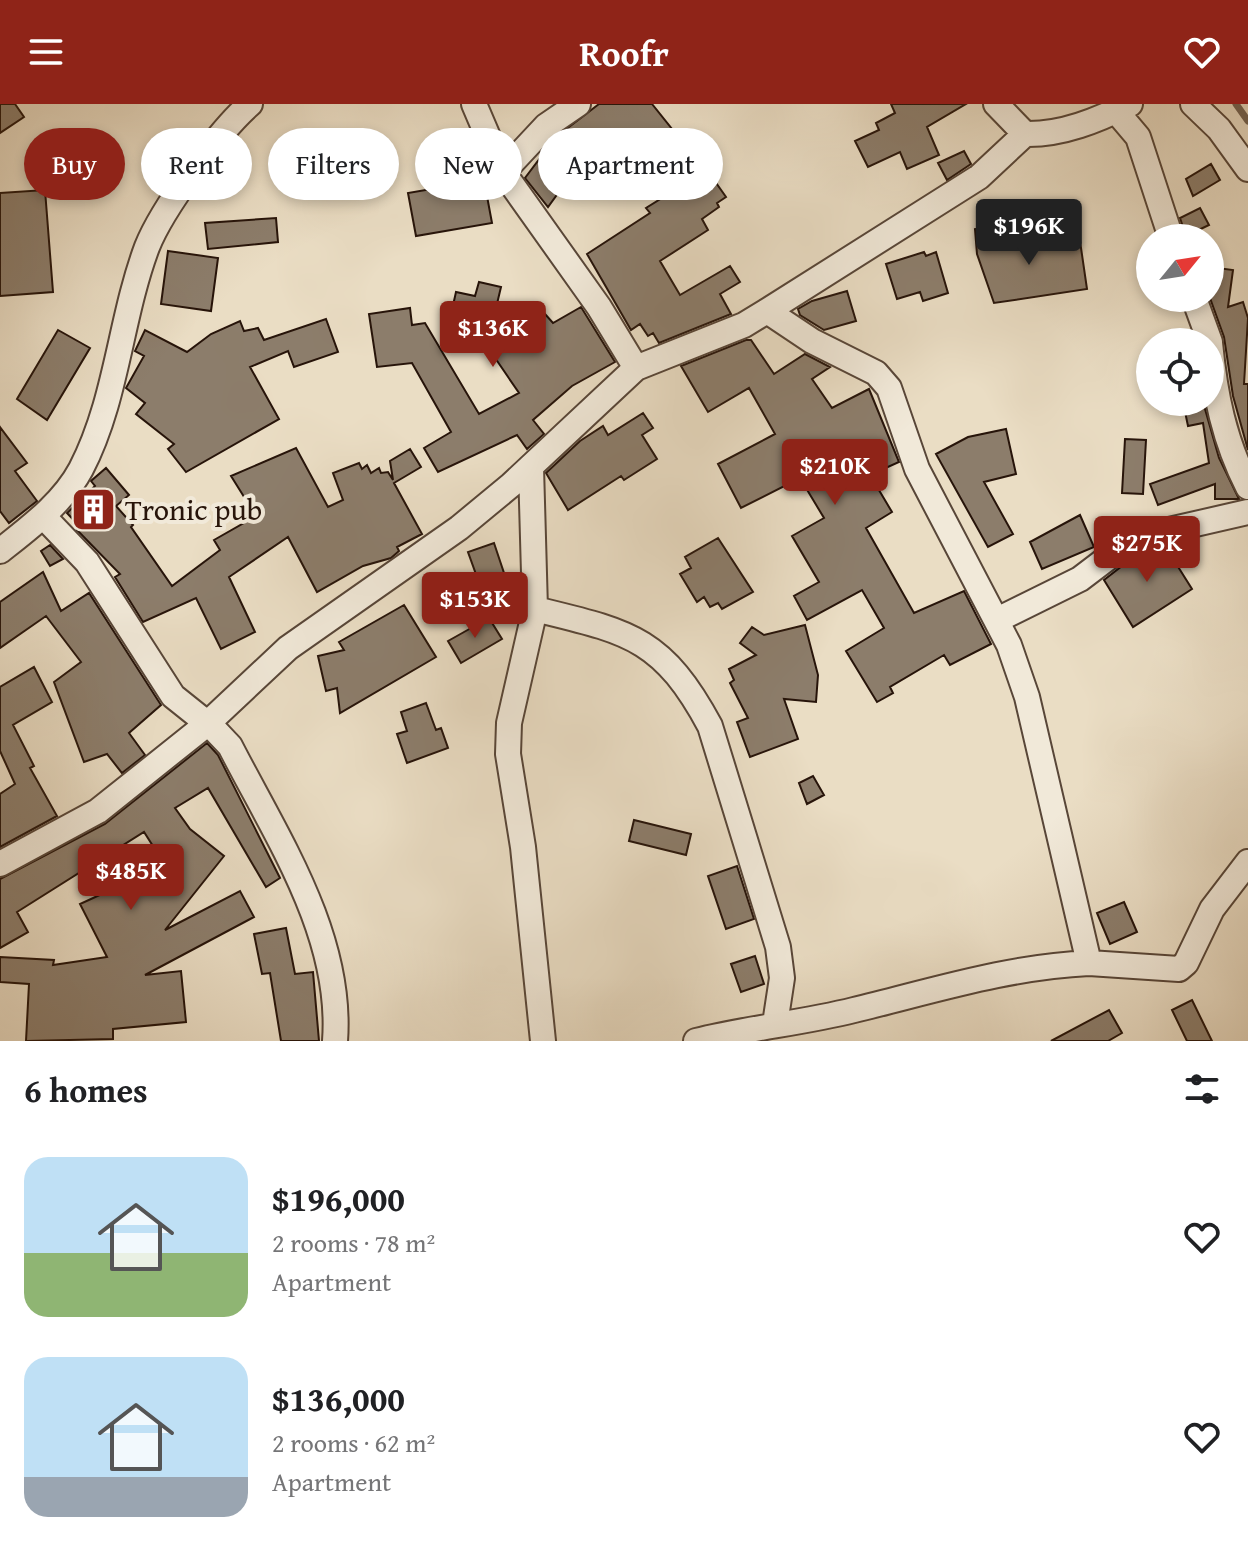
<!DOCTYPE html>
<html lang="en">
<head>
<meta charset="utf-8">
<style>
  :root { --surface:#fff; --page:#f6f6f6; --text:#202124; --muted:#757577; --accent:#8f2418 }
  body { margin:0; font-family:"Gentium Book Plus",serif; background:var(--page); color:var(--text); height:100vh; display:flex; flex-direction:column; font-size:30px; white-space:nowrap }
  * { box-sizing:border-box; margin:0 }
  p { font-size:26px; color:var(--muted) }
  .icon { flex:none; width:44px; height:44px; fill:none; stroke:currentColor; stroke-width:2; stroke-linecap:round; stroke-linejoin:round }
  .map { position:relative; height:937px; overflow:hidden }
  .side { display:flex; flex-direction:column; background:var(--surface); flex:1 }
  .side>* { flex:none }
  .top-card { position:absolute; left:24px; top:24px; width:800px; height:72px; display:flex; gap:16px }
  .needle { width:52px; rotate:60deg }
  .buttons { position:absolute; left:1136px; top:120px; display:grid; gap:16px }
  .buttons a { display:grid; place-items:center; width:88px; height:88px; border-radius:50%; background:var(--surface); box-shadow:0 4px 12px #0003; font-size:40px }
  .price { position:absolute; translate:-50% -68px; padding:0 18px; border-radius:8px; background:var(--accent); color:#fff; font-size:26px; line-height:52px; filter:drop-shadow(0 2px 4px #0008) }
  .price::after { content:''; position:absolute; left:50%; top:48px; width:24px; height:18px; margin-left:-12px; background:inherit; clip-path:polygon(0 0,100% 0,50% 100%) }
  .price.current { background:#222; color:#fff }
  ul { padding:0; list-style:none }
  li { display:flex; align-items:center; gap:24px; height:200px; padding:0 24px }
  li span { display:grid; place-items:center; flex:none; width:224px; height:160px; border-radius:24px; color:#555 }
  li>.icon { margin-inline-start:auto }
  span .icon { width:96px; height:96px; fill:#fffc; stroke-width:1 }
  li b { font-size:34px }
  h2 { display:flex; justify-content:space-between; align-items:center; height:96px; padding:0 24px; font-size:34px }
  .tag { padding:0 28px; border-radius:36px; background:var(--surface); box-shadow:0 4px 12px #0003; font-size:28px; line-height:72px }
  .tag.current { background:var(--accent); color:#fff }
  header { display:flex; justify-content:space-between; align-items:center; height:104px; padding:0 24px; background:var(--accent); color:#fff; font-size:36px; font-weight:600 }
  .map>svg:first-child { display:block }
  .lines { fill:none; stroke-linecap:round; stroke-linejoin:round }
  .stream { stroke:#746454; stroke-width:7 }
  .building { fill:#8c7d6b; stroke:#27140a; stroke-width:2 }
  .minor-casing { stroke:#584638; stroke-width:28 }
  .minor { stroke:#f1e9d9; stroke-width:24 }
  .labels { text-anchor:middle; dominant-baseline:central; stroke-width:8; stroke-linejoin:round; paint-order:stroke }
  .poi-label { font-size:30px; fill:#27140a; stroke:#f1e9d9; text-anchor:start }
</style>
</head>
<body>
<header><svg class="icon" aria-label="menu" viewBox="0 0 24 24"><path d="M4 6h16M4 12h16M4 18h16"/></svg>Roofr<svg class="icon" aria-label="heart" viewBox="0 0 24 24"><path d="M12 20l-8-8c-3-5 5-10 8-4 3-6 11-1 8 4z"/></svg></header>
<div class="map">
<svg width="1248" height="937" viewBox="0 0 1248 937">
  <rect width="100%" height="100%" fill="#eaddc4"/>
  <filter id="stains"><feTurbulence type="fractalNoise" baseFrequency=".0025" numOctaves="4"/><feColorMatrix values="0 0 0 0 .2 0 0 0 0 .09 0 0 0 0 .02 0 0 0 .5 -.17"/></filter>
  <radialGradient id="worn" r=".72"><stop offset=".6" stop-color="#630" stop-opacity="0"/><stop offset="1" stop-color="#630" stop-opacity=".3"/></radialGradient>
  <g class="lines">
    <path class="stream" d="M1236,0L1248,17"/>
  </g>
  <path class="building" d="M0,0H15L24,13L0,29Z
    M599,0H652L688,45L628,75L610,37L585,52L548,103L525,74L556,33Z
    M891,0H966L927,23L939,51L907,65L900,48L868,63L855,37L879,26L876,19L895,9Z
    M62,46L89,48L88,79L60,78Z
    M964,47L971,60L947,76L938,59Z
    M1211,60L1220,76L1193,92L1186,75Z
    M707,66L726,93L717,99L719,103L702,115L708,126L660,157L680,191L730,162L740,178L720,190L731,210L659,239L653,229L648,232L640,220L631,226L587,150L650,109L646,104Z
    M484,76L492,119L416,132L408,89Z
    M45,86L53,188L0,192V89Z
    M1200,104L1209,121L1186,132L1180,114Z
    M276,114L278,138L208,145L205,119Z
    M999,122L1001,142L1063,134L1064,139L1080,137L1087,185L994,199L977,150L975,125Z
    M168,147L218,154L211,207L161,200Z
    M924,148L926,152L936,148L948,189L923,197L920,188L897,195L886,160Z
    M1210,163L1233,166L1228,203L1243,198L1248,214L1244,280H1248V346L1233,292L1224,233L1210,194Z
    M479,178L501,183L487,242L536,200L553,219L581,203L615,258L572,282L533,316L544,330L527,345L517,331L438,368L424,344L451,328L412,259L377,263L369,210L410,204L412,221L425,219L479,310L519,289L478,229L446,233L456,188L475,192Z
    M847,187L856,217L824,226L800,211L798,205L812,197Z
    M326,215L338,248L294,263L288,247L250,263L279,315L186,368L168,345L174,340L136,310L145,299L126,284L144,252L135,247L145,226L187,248L211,230L240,217L244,227L258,224L264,236Z
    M58,226L90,244L47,316L17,295Z
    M746,236H751L774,270L805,250L830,263L812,275L832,304L869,285L899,358L870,371L892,408L866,424L914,509L964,487L991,540L950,561L944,551L890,583L893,589L877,598L846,547L884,524L862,486L807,516L794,492L819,478L792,432L824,414L800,374L741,404L718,360L775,330L749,284L708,308L681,262Z
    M1183,298H1203L1219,354L1239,395H1215V380L1158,401L1150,380L1209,359L1203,319L1188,322Z
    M643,309L653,324L642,331L657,355L624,376L621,372L568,406L546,369L580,337L603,322L608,331Z
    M0,323L27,359L15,367L37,397L9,419L0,407Z
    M1006,325L1016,370L984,378L1013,430L988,443L936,350L968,333Z
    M1125,335L1146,336L1143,390L1122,389Z
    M296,344L328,403L343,396L333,369L359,359L362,365L367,361L371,369L379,364L381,369L388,368L393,376L390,357L410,345L421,363L394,379L422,430L397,443L399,447L391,454L363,462L317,488L288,433L229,473L255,528L221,545L196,494L143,518L115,473L120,470L77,426L81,424L67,409L95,382L91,377L106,364L129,391L116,402L133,421L131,423L172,482L220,446L214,436L256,412L231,372Z
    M1080,411L1094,443L1042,465L1030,438Z
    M718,434L753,488L722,505L718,499L710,503L704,493L697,498L680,470L691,464L685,453Z
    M494,439L507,478L482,487L468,448Z
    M50,441L63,455L50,462L41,447Z
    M1165,442L1192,485L1133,523L1104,476L1140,448Z
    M43,468L61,507L89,489L161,601L129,629L145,651L122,669L107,650L84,658L54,578L81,558L46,512L0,544V498Z
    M404,501L436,553L340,609L337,584L326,587L318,552L344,546L339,538Z
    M489,514L502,535L461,559L448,537Z
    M805,521L818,571L816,598L784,595L798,635L750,653L737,618L748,614L730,579L734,576L729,565L756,551L740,539L752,523L764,531Z
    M34,563L52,598L13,621L34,662L30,664L57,712L0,743V690L15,680L0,647V583Z
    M426,599L436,626L441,624L448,644L407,659L397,630L407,627L401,608Z
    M207,639L218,651L280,774L266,783L208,684L175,704L190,725L224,752L165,826L240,787L254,813L145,871L181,867L186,918L113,925V935L26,937L29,880L0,878V853L54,856L53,861L107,853L80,800L165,761L144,728L17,808L28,828L0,844V775L105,720Z
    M813,672L824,691L807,700L799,679Z
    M634,716L691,730L686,751L629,737Z
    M737,762L754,815L726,825L708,772Z
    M1124,798L1137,828L1110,840L1097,809Z
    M286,824L295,870L313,868L319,937H281L270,869L262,870L254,830Z
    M755,852L764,880L741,888L731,860Z
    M1192,896L1212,937H1187L1172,906Z
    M1109,906L1122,929L1108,937H1051Z"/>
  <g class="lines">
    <defs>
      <path id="minor" d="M474,0L503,68L599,203L636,264
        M996,0L1025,30C1062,31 1098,16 1130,0
        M1193,0L1219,25L1248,65
        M1116,7L1138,33L1171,134
        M503,68L546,22L578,0
        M1194,194L1210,238
        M1210,239C1215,291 1224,336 1248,383
        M531,363L535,505L509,619L508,650L523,743L543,937
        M43,412L87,458L173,592L213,624L230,642C276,732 343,831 335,937
        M0,447C29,424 63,399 81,365C117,296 120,215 147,143C162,105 219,27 250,0
        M535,505C629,528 662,533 710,622L778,843L782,874L775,920
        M997,516L1080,475L1134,434L1248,408
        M0,760L98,707L207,620L288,544L459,424L511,381L636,264L744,221L767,207L979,73L1025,30
        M1089,859L1179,865L1186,859L1212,805L1248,758
        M696,937C748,924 802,919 854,906C933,887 1007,863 1089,859L1027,593L1009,541L917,365L889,284L876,269L812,237L767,207"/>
    </defs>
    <use href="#minor" class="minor-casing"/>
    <use href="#minor" class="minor"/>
  </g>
  <defs>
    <symbol id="building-square" viewBox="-11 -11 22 22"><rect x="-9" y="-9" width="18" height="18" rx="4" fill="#8f2418" stroke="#f1e9d9"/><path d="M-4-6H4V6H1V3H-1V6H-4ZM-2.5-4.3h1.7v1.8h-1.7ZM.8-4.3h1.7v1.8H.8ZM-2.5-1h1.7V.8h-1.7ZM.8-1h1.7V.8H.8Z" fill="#fff"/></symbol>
  </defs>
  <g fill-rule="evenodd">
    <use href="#building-square" x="68" y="380" width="51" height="51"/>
  </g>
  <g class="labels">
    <g class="poi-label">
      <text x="125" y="405">Tronic pub</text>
    </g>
  </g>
  <rect width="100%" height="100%" filter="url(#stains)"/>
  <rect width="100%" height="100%" fill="url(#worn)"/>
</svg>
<div class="buttons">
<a><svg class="needle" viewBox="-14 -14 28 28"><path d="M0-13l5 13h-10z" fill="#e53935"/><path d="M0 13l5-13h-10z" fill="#757577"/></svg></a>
<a><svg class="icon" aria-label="locate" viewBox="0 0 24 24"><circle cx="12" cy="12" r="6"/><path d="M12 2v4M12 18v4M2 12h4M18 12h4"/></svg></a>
</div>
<b class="price current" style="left:1029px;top:163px">$196K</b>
<b class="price" style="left:493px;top:265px">$136K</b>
<b class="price" style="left:835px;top:403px">$210K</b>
<b class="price" style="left:1147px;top:480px">$275K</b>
<b class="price" style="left:475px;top:536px">$153K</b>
<b class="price" style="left:131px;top:808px">$485K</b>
<div class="top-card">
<a class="tag current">Buy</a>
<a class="tag">Rent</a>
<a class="tag">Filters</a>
<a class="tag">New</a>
<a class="tag">Apartment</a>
</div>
</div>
<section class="side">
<h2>6 homes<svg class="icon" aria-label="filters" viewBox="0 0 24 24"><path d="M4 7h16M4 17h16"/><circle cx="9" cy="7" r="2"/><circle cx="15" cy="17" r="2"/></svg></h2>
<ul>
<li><span style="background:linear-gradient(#bfe0f5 60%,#8fb573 0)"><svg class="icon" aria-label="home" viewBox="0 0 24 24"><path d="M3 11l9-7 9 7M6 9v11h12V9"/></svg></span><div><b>$196,000</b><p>2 rooms · 78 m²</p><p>Apartment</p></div><svg class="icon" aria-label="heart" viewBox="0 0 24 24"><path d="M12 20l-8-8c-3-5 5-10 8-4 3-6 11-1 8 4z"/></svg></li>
<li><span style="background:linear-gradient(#bfe0f5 75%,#9aa5b1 0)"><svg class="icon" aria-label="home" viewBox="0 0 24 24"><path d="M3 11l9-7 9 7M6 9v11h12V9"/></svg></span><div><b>$136,000</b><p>2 rooms · 62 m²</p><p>Apartment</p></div><svg class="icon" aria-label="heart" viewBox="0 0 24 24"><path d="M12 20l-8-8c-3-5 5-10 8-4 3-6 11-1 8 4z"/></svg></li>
</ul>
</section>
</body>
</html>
